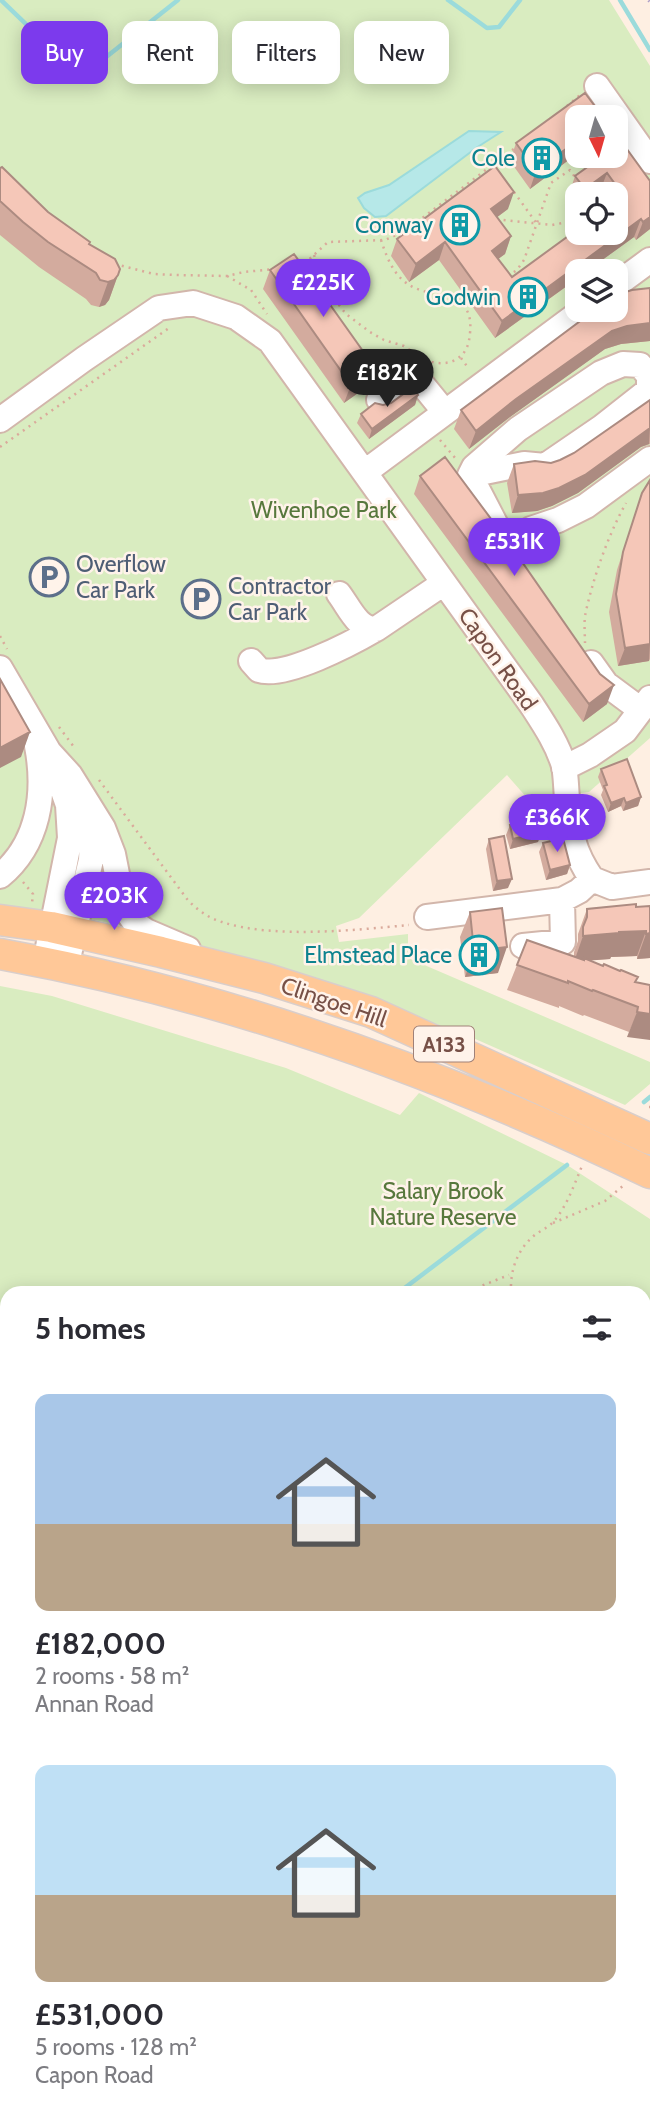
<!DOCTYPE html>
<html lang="en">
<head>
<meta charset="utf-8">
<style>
  :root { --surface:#fff; --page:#f7f7f7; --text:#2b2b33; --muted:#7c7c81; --accent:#7c3aed }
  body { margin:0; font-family:Cabin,sans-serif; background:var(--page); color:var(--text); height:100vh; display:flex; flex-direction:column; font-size:26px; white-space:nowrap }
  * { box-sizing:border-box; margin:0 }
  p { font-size:23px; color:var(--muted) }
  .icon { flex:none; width:38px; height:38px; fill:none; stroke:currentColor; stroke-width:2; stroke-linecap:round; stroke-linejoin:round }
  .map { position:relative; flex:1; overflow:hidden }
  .details { position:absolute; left:0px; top:1286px; width:651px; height:842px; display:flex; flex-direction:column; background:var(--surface); border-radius:21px 21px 0 0; box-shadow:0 4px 18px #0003 }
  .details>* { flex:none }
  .hud { position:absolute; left:21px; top:21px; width:609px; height:63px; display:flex; gap:14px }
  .needle { width:46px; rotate:175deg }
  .buttons { position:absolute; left:565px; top:105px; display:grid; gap:14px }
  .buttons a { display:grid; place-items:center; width:63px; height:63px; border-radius:14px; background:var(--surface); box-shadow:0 4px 18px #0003; font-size:35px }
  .price { position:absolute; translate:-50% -60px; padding:0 16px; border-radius:24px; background:var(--accent); color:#fff; font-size:23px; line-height:46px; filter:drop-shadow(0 2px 4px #0008) }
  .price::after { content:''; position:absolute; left:50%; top:42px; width:21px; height:16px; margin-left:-10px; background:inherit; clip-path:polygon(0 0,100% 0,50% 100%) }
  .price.on { background:#222; color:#fff }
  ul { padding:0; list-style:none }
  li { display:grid; align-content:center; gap:14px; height:371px; padding:0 35px }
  li span { display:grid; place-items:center; height:217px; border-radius:14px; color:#555 }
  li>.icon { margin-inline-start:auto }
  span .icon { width:126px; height:126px; fill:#fffc; stroke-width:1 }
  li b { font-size:30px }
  h2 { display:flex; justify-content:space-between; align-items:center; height:84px; padding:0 35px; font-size:30px }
  .pill { padding:0 24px; border-radius:14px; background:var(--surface); box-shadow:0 4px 18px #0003; font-size:24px; line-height:63px }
  .pill.on { background:var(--accent); color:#fff }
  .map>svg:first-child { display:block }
  .residential { fill:#f6dfd0 }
  .green { fill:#d9ecc0; fill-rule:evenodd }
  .water { fill:#b6e8e8; stroke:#9bdbdb; stroke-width:2 }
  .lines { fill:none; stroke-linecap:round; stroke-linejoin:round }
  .stream { stroke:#9bdbdb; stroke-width:4.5 }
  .minor-casing { stroke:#d2b6ab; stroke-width:28 }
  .major-casing { stroke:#d9cecb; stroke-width:33 }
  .path { stroke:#daaa9b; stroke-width:2.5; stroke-dasharray:2 5; stroke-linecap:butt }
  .minor { stroke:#fff; stroke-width:24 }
  .major { stroke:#ffc898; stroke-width:30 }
  .rail { stroke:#afa0c8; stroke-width:4.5; stroke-dasharray:10 7; stroke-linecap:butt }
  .wall { fill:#d3ab9e }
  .shaded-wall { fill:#ac8b81 }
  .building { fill:#f5c7b8; stroke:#ac8b81; stroke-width:2 }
  .labels { text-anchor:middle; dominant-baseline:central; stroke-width:5; stroke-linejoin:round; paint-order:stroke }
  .shield { fill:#fff3ea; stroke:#a08178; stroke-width:2 }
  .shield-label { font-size:21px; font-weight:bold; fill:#775047 }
  .culture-label { font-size:23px; fill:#0d838f; stroke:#fff3ea; text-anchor:end }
  .park-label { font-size:23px; fill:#57783c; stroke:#fff3ea }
  .service-label { font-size:23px; fill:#4e5e75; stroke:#fff3ea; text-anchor:start }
  .street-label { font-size:23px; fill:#775047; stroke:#fff3ea }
</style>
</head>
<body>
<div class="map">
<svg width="650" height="2127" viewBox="0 0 650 2127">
  <rect width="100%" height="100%" fill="#feefe2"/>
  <path class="residential" d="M650,1370V2127H0V1992L7,1985V2121H644V1375Z"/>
  <path class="green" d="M0,0H609L650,66V738L589,792L528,799L507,775L359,918L336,926L339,942L408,934V958L650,1062V1084L625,1105L473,1038L326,983L173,938L64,913L0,905ZM578,117H616V156H578ZM578,194H616V233H578ZM578,271H616V310H578Z
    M0,986L52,996L286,1068L400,1115L419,1093L567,1165L650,1219V1371L644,1376V1293H7V1942L0,1949Z
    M644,1906L650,1922V1999L644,2008Z"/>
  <path class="water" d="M469,131L501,132L476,148L386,216L375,217L364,208L358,198L365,193L389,185Z"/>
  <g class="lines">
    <path class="stream" d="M1,0L81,77L178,0
      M448,0L487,28L499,27L520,0
      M620,0L650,50
      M644,1102L650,1097
      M398,1293L567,1165
      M0,1631L7,1624"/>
    <defs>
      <path id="minor" d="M597,86L650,161
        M616,285L650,260
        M379,400L408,379L417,378L439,405
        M0,420L84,359L159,308L193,303L236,317L270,341L531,704C544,724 557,743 564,766C566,776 566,788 567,798C569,830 573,852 592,879
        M365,472L583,310
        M470,475L474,467L518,429L601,373L623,364L640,365L649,376V390L602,427L545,466L524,464L470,475L498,529L514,553
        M510,547L531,529L558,520L586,506L650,459
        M339,594C349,607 358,630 376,629L444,583
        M251,661L259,670C284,679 352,643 376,629
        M591,663L606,684L641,710
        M0,668L49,752L70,775L103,828L113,854L122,899L128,913L136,924L146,931L188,949
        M564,768L590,755L625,731L650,698
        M0,876C39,844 46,793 37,746
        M592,879L612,887L650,882
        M427,917L562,900L579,891L592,879
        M523,946L563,942L562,900
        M45,962L70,838L68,805L56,771
        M66,967L91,860L92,842L83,812
        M644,1493L650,1489
        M644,1844L650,1842
        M0,2121L7,2114
        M329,2121L334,2127
        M173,2127L181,2121
        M602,2127L604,2126"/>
      <path id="major" d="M0,920L51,927L161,952L264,978L371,1012L650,1139
        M0,954C226,995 443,1073 650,1173"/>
    </defs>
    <use href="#minor" class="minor-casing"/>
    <use href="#major" class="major-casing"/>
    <path class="path" d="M567,106L580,95
      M514,192L537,224
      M498,224L503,220L552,225L578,220
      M381,240C386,255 392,272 405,282C429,302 475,286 470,333C469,345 466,354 455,360C448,364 437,364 429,361
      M314,255L328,291L346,314L370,332L384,340L404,346L420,357
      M115,264L154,274L176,275L227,276L244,272L274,269
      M298,266L304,264L328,242L385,240L405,231L515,148
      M227,276L251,290L267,314
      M508,276L517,270L524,260L551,183L570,170L577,180
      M461,358L469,369
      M440,440L456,459
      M0,447L169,328
      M0,636L7,649
      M585,643C585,635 584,625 585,616C592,581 608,535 626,503
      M59,727L74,747
      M99,780L187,899C196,909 208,918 222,922C274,939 355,930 409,925
      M23,882L33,894L32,903
      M649,1107H650
      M553,1223L605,1201L624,1185
      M463,1293L509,1275
      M511,1293C510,1270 517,1249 536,1234C542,1230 549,1227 554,1221C567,1206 574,1185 582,1166
      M644,1566L650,1574
      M644,1653L650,1651
      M0,1674L7,1666
      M0,1702L7,1695
      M644,1729H649L650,1734
      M0,1772L7,1778
      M644,1809L650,1807
      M0,1828L7,1831
      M0,1899L7,1892
      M644,1916L650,1930
      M644,1939L650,1937
      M0,1961L7,1955
      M644,2021L650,2013
      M0,2087L7,2081
      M644,2087L650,2083
      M264,2127L266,2121
      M419,2127L426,2121"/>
    <use href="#minor" class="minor"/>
    <use href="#major" class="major"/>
    <path class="rail" d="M649,0L650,1"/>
  </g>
  <path class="wall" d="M578,117V156H616L650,229L636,240L634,237L587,271H578V278L495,338L439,260L409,282L391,256L397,239L508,209L497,217L511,236L505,254L498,259L512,277L616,233V194H603L600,191L596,194H578V205L569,194L575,176L585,169L574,156L530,189L510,161L516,143Z
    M0,168L48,212L120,269L109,300L105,305L99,307L91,305L86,299L39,267L0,235Z
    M270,270L375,368L368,386L344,403L263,289Z
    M650,288V341L621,344L605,349L510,417L469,449L454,429L461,410Z
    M418,395L415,405L369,439L357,423L361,414L383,405Z
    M650,400V444L641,447L578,493L552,506L537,511L512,513L507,483L514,464L551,463L560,460L574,453Z
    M420,476L607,704L583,722L414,494Z
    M642,493L650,602V659L649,661L618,666L609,612L617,570Z
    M601,769L641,797L638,806L623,811L621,806L608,812L601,795L603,790L598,777Z
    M510,825L541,832L538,842L510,849L506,835Z
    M489,839L508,888L493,891L486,849Z
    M543,843L570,865L567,874L546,880L539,852Z
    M650,906V958L637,959V956L611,957L610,959L590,960L636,982L650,985L627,1037L629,1032L584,1015L583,1016L559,1006V1008L507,990L517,965L574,956V952L578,941V934L587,909Z
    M470,912L498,973L465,977L460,937Z"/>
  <path class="shaded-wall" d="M578,140V147L574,156L530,189L536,171Z
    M607,173L600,191L596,194H583L585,189Z
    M514,192L508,209L484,227L491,209Z
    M650,217V229L636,240L643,222Z
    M641,219L634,237L587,271H578V278L495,338L502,321Z
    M511,236L505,254L486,268L492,251Z
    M445,242L439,260L409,282L416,264Z
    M118,275L109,300L105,305L99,307L108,282Z
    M650,323V341L621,344L605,349L510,417L469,449L476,431L516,399L612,331L627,326Z
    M375,368L368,386L344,403L351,385Z
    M418,395L415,405L369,439L372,429Z
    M650,428L649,444L641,447L578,493L552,506L537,511L512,513L518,495Z
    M650,644L649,661L618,666L625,648Z
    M614,685L607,704L583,722L589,704Z
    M30,732L21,757L0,768V748Z
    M641,797L638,806L623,811L626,803Z
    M624,798L621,806L608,812L611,803Z
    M541,832L538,842L510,849L513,839Z
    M570,865L567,874L546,880L550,870Z
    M512,879L508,888L493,891L497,881Z
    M646,931L637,956L611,957L610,959L584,961V958L583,961L574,962L583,936L619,932Z
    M650,933V958L637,959L646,934Z
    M507,947L498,973L465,977L474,951Z
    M637,1012L650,1014V1040L627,1037Z"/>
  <path class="building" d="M585,93L603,117H578V140L536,171L516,143Z
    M616,134L650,181V217L643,222L641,219L502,321L445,242L416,264L397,239L495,166L514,192L491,209L511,236L492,251L512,277L578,229V233H616V200L623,195L607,173L585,189L575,176L597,160L594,156H616Z
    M2,167L48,212L90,242L89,244L115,259L120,269L118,275L114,280L108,282L100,280L96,273L48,242L23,222L0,201V168Z
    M294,254L375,368L351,385L270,270Z
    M650,288V323L627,326L612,331L516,399L476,431L461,410L595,310H616V295L632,290Z
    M413,387L418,395L372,429L361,414L375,403L383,405L391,403Z
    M650,400V428L585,475L559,488L543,493L518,495L514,464L535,461L551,463L560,460L574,453Z
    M445,457L506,539L600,674L614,685L589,704L420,476Z
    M650,480V644L625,648L616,594L623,552L642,493Z
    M0,679L30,732L0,748Z
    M627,759L641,797L626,803L624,798L611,803L604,786L607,785L601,769Z
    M537,818L541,832L513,839L510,825Z
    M504,836L512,879L497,881L489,839Z
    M563,838L570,865L550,870L543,843Z
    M636,904V907L650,906V933L646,934V931L619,932V933L583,936V927L587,917V909Z
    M502,908L507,947L474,951L470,912Z
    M527,940L584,960V958L603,966L604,964L620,971L621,970L638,977L635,982L650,985V1014L637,1012L638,1007L593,990L592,991L568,981V983L517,965Z"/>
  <defs>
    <symbol id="building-ring" viewBox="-11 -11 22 22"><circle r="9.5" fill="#fff3ea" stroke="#0f9aa8" stroke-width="1.5"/><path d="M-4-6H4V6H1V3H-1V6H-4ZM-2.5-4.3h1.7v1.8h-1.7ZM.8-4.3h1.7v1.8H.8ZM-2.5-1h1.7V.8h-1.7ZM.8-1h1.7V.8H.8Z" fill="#0f9aa8"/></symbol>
    <symbol id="parking-ring" viewBox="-11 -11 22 22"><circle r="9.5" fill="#fff3ea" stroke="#5c6f8a" stroke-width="1.5"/><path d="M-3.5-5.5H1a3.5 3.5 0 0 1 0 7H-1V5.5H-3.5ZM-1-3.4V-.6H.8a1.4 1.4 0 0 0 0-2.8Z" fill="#5c6f8a"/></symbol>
  </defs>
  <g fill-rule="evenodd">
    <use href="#building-ring" x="520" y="136" width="44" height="44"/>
    <use href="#building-ring" x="438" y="203" width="44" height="44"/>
    <use href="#building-ring" x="506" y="275" width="44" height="44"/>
    <use href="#parking-ring" x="27" y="555" width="44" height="44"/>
    <use href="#parking-ring" x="179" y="577" width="44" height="44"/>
    <use href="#building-ring" x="457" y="933" width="44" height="44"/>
  </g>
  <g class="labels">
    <rect class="shield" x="414" y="1026.5" width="60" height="35" rx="5"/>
    <g class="shield-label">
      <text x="444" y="1044">A133</text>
    </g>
    <g class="culture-label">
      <text x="515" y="158">Cole</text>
      <text x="433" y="225">Conway</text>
      <text x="501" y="297">Godwin</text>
      <text x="452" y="955">Elmstead Place</text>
    </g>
    <g class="park-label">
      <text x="324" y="510">Wivenhoe Park</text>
      <text x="443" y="1191">Salary Brook<tspan x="443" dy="26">Nature Reserve</tspan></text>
    </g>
    <g class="service-label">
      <text x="76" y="564">Overflow<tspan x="76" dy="26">Car Park</tspan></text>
      <text x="228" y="586">Contractor<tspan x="228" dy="26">Car Park</tspan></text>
    </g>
    <g class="street-label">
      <text transform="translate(498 659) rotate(55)">Capon Road</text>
      <text transform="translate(334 1002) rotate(19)">Clingoe Hill</text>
    </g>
  </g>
</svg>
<div class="buttons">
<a><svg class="needle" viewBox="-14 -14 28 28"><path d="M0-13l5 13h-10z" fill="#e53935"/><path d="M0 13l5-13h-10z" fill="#7c7c81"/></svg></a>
<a><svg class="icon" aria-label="locate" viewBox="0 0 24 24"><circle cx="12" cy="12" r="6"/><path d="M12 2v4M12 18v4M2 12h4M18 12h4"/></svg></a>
<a><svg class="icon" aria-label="layers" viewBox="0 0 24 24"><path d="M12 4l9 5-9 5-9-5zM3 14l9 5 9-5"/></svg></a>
</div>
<b class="price" style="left:323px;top:319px">£225K</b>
<b class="price on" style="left:387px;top:409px">£182K</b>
<b class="price" style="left:514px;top:578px">£531K</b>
<b class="price" style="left:557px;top:854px">£366K</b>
<b class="price" style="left:114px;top:932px">£203K</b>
<div class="hud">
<a class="pill on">Buy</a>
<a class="pill">Rent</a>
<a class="pill">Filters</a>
<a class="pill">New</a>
</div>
<section class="details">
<h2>5 homes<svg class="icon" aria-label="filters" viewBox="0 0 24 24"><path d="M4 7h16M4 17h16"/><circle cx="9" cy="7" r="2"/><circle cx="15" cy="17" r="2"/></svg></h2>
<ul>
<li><span style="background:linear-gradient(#a9c7e8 60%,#b9a48a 0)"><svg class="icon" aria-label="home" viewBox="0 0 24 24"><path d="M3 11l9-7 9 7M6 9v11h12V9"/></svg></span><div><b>£182,000</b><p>2 rooms · 58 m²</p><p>Annan Road</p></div></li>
<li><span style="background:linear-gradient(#bfe0f5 60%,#b9a48a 0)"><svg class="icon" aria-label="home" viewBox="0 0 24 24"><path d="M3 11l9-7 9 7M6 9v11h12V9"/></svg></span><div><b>£531,000</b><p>5 rooms · 128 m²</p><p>Capon Road</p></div></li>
</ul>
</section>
</div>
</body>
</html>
